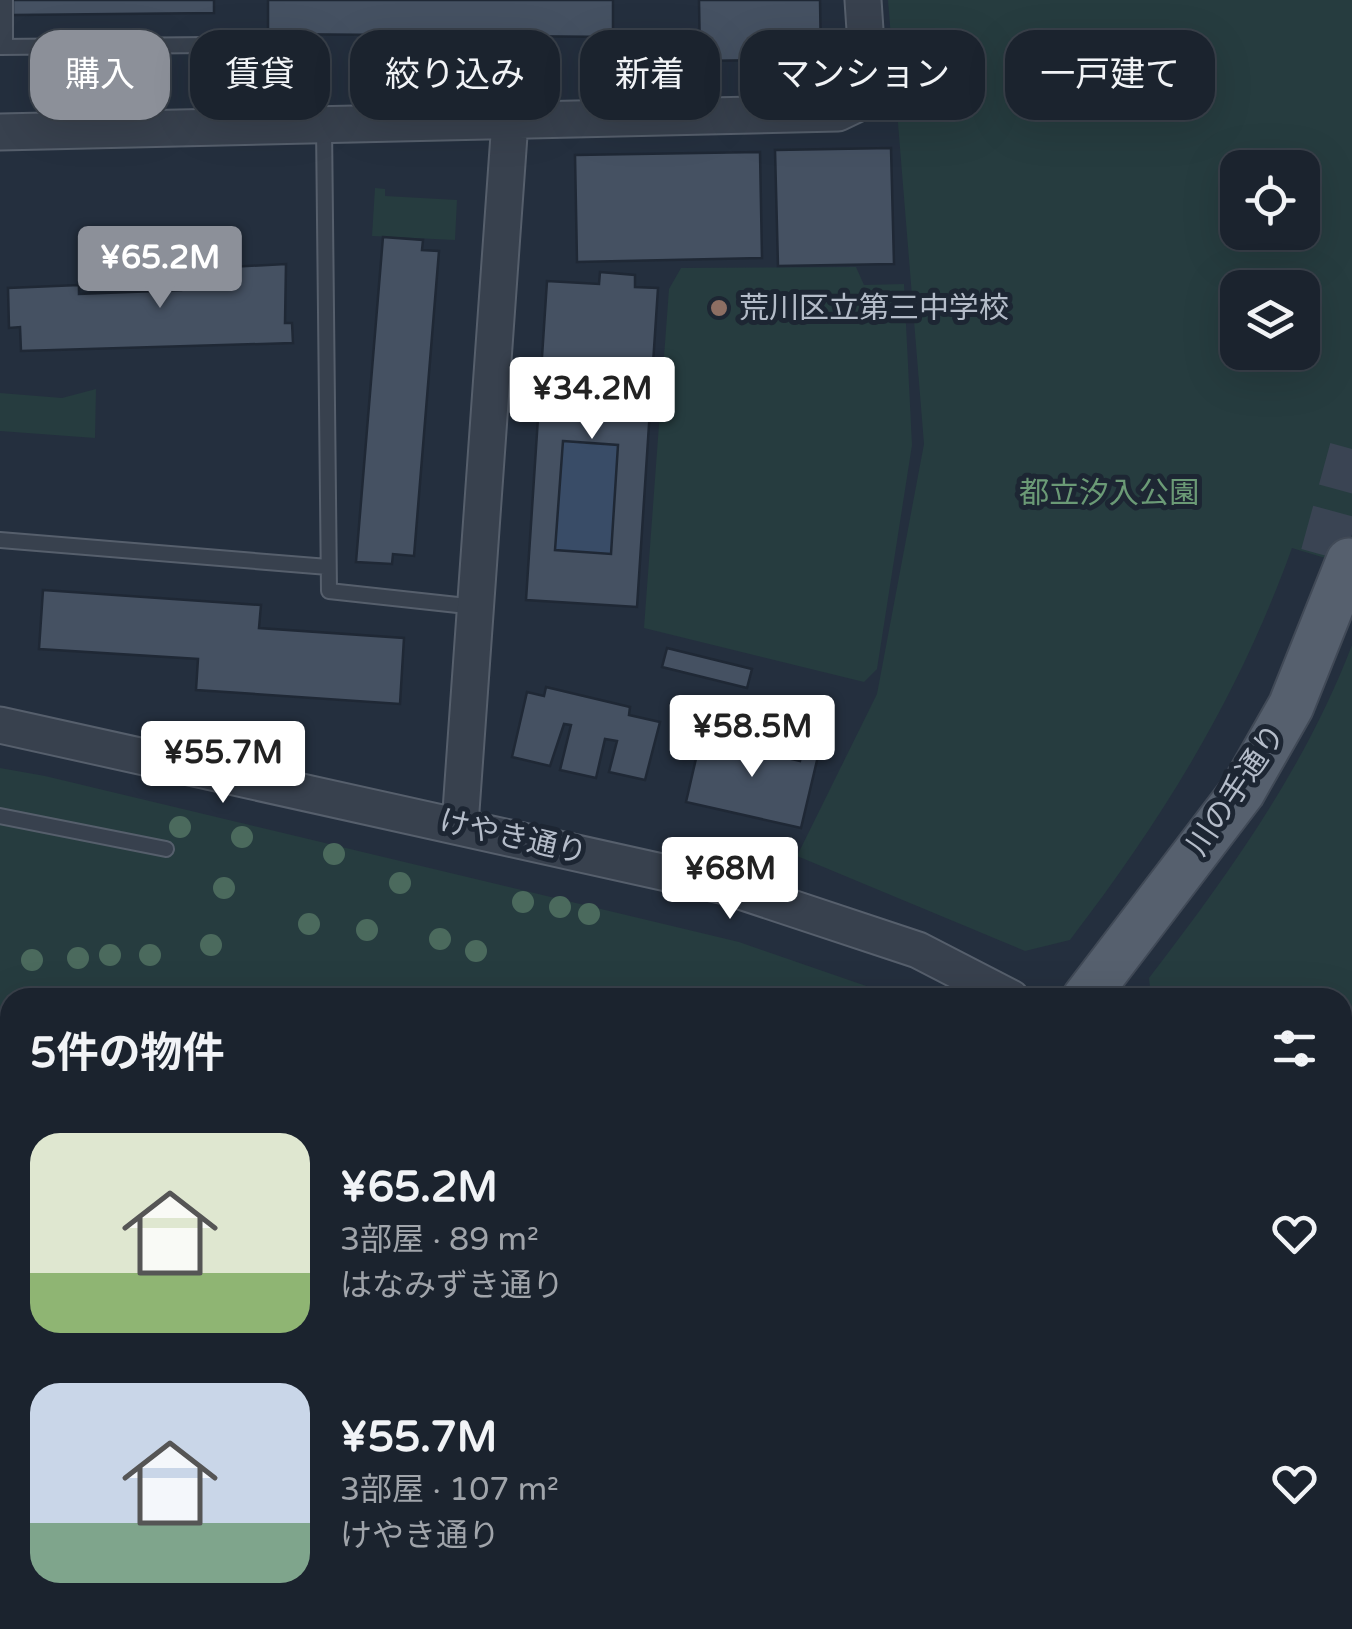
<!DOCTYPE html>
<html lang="ja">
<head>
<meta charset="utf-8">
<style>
  :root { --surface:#1b232e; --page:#282f3a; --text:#f1f3f6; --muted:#a0a4aa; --line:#39404a; --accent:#8c9099 }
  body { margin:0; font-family:"Varela Round","Noto Sans JP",sans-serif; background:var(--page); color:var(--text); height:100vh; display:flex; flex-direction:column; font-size:38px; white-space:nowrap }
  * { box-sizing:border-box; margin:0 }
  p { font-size:32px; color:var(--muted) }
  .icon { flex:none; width:55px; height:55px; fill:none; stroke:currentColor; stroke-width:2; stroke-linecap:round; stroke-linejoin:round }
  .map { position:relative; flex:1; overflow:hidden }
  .drawer { position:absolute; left:0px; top:988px; width:1352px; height:642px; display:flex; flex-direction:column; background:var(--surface); border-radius:30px 30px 0 0; box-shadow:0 10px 40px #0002,0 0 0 2px var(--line) }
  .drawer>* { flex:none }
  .guide { position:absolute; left:30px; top:30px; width:1292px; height:90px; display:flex; gap:20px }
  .fabs { position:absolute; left:1220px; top:150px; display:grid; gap:20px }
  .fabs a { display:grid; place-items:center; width:100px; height:100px; border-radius:20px; background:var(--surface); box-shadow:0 10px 40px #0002,0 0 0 2px var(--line); font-size:50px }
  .price { position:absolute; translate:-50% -85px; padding:0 22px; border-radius:10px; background:#fff; color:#222; font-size:32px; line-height:65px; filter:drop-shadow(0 2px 5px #0008) }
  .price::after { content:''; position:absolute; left:50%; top:60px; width:30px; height:22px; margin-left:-15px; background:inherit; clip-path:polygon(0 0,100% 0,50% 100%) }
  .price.on { background:var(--accent); color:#fff }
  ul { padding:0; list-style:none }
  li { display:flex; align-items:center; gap:30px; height:250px; padding:0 30px }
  li span { display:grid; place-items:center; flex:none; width:280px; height:200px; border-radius:30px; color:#555 }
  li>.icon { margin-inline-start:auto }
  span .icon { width:120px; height:120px; fill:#fffc; stroke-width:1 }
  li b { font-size:42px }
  h2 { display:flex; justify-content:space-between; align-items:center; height:120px; padding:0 30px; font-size:42px }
  .pill { padding:0 35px; border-radius:30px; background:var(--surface); box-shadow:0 10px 40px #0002,0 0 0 2px var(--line); font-size:35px; line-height:90px }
  .pill.on { background:var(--accent); color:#fff }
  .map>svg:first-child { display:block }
  .green { fill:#263c3f; fill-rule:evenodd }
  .water { fill:#394c67 }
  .building { fill:#455162; stroke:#1f2835; stroke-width:2.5; fill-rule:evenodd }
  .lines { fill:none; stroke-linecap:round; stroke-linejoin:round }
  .primary-tunnel { stroke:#3a4453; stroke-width:45; stroke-dasharray:45 22; stroke-linecap:butt }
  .service-casing { stroke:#565f6c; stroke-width:18 }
  .tertiary-casing { stroke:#565f6c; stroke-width:39 }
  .primary-casing { stroke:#414a57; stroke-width:49 }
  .service { stroke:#38414e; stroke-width:14 }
  .tertiary { stroke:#38414e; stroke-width:35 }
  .primary { stroke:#56606e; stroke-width:45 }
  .tree { fill:#4b6a5d }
  .education-dot { fill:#8d6e63; stroke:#1d2633; stroke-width:4 }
  .labels { text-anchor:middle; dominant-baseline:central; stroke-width:10; stroke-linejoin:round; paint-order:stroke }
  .poi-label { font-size:30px; fill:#b4bcc9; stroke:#1d2633; text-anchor:start }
  .park-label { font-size:30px; fill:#6b9a76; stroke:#1d2633 }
  .street-label { font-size:30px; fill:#b4bcc9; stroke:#1d2633 }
</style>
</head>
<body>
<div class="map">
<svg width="1352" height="1629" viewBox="0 0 1352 1629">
  <rect width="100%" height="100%" fill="#242f3e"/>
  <path class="green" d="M888,0H1352V566L1292,548C1238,697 1166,814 1070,940L1025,951L797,856L877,694L924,444ZM1238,168H1302V232H1238ZM1238,288H1302V352H1238Z
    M375,188L385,189V196L457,200L455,240L372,236Z
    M856,267L864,285L904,284L912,445L877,669L864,682L644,628L669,289L681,268Z
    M96,389L95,438L0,431V393L62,398Z
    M1352,645V1297L1343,1308L1342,998L1151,997L1149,978C1229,874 1305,768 1352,645Z
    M0,768L45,776L739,942L898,997L10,998V1281L0,1279Z
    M0,1296L10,1300V1620H19L13,1629H0Z
    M677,1620H1059L1050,1629H671Z"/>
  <path class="water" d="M563,441L618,445L611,554L555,550Z
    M1352,1297V1629H1050L1059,1620H1342V1308Z"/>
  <path class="building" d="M13,0H214V13L13,15Z
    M268,0H613V37L268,34Z
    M699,0H820L821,59L700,61Z
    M891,148L894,264L778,266L775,150Z
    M760,152L762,258L577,262L575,155Z
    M383,237L423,240L422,250L439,251L414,556L393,554L392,564L356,562Z
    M229,254L230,267L286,264L285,323H292L293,343L21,351L20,327L9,328L8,288L79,285V294L181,290L180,257Z
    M600,272L635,275V287L658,288L637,607L526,600L547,281L599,284ZM563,441L618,445L611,554L555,550Z
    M43,590L261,605L259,628L404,638L400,704L196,690L198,659L39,649Z
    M667,648L752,669L747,688L662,667Z
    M546,687L630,707L629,715L660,722L645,780L609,772L617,741L605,739L596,778L560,770L571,725L564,724L550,766L512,757L527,692L544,696Z
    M703,728L716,731L713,741L738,747L741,733L770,739L767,753L800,761L803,748L819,752L801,828L686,802Z
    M114,1620H507L501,1629H107Z"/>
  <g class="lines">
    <path class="primary-tunnel" d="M1323,555L1352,449"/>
    <defs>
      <path id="service" d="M5,0V47
        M0,47L209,45
        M324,126L329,591L476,607
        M0,540L328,567
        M0,816L166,849"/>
      <path id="tertiary" d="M0,132L838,113L861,102L868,75L863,0
        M0,725L725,886L918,950L1011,998
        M460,825L510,121"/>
      <path id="primary" d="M1085,998L1242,792L1291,706L1349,561
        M1342,1210L1346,1212
        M627,1629L633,1620"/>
    </defs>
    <use href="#service" class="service-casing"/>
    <use href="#tertiary" class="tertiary-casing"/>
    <use href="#primary" class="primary-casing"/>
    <use href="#service" class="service"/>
    <use href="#tertiary" class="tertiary"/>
    <use href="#primary" class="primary"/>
  </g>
  <g class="tree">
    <circle cx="180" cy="827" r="11"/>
    <circle cx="242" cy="837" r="11"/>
    <circle cx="334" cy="854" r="11"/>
    <circle cx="400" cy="883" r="11"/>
    <circle cx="224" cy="888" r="11"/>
    <circle cx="523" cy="902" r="11"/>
    <circle cx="560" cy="907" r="11"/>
    <circle cx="589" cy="914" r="11"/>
    <circle cx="309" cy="924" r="11"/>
    <circle cx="367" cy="930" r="11"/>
    <circle cx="440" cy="939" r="11"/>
    <circle cx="211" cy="945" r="11"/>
    <circle cx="476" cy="951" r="11"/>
    <circle cx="110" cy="955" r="11"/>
    <circle cx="150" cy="955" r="11"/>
    <circle cx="78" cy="958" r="11"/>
    <circle cx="32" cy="960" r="11"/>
  </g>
  <circle class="education-dot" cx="719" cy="308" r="10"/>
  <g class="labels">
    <g class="poi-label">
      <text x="739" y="308">荒川区立第三中学校</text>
    </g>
    <g class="park-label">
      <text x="1109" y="493">都立汐入公園</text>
    </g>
    <g class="street-label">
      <text transform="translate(1236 790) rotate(-56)">川の手通り</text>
      <text transform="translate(513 837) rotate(13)">けやき通り</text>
    </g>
  </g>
</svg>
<div class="fabs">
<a><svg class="icon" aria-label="locate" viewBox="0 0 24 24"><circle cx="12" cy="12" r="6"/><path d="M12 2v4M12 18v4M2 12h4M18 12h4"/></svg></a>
<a><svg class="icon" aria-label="layers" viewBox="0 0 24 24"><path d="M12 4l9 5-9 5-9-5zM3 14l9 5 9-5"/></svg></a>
</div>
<b class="price on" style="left:160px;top:311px">¥65.2M</b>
<b class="price" style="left:592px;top:442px">¥34.2M</b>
<b class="price" style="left:752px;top:780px">¥58.5M</b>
<b class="price" style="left:223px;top:806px">¥55.7M</b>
<b class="price" style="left:730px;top:922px">¥68M</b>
<div class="guide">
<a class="pill on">購入</a>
<a class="pill">賃貸</a>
<a class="pill">絞り込み</a>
<a class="pill">新着</a>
<a class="pill">マンション</a>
<a class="pill">一戸建て</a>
</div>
<section class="drawer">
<h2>5件の物件<svg class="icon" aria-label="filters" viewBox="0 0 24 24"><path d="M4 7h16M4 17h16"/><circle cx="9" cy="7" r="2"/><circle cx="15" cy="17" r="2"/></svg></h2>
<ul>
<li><span style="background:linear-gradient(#dfe7d0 70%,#8fb573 0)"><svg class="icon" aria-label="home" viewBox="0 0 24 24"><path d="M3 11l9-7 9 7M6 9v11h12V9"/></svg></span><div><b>¥65.2M</b><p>3部屋 · 89 m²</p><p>はなみずき通り</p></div><svg class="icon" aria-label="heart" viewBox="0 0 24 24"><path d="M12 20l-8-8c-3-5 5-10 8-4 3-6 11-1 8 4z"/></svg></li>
<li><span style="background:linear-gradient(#c9d6e8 70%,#7fa58c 0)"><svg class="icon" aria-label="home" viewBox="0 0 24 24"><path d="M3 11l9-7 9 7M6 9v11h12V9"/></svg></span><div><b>¥55.7M</b><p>3部屋 · 107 m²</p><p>けやき通り</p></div><svg class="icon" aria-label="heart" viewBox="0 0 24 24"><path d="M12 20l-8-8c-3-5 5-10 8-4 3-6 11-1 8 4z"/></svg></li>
</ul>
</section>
</div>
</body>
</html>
